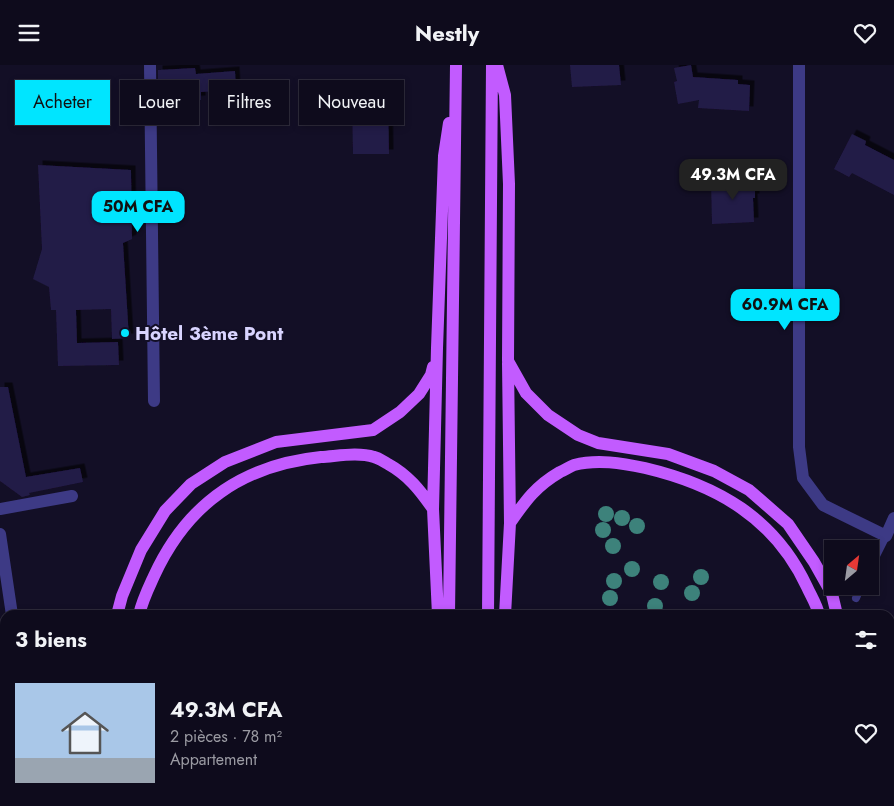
<!DOCTYPE html>
<html lang="fr">
<head>
<meta charset="utf-8">
<style>
  :root { --surface:#0e0b1c; --page:#171425; --text:#f1f3f6; --muted:#9b9ba3; --line:#2e2b3b; --accent:#00e5ff }
  body { margin:0; font-family:Jost,sans-serif; background:var(--page); color:var(--text); height:100vh; display:flex; flex-direction:column; font-size:19px; white-space:nowrap }
  * { box-sizing:border-box; margin:0 }
  p { font-size:16px; color:var(--muted) }
  .icon { flex:none; width:28px; height:28px; fill:none; stroke:currentColor; stroke-width:2; stroke-linecap:round; stroke-linejoin:round }
  .map { position:relative; flex:1; overflow:hidden }
  .details { position:absolute; left:0px; top:545px; width:895px; height:196px; display:flex; flex-direction:column; background:var(--surface); border-radius:15px 15px 0 0; box-shadow:0 2px 8px #0003,0 0 0 1px var(--line) }
  .details>* { flex:none }
  .banner { position:absolute; left:15px; top:15px; width:500px; height:45px; display:flex; gap:10px }
  .needle { width:32px; rotate:29deg }
  .buttons { position:absolute; left:824px; top:475px; display:grid; gap:10px }
  .buttons a { display:grid; place-items:center; width:55px; height:55px; border-radius:0px; background:var(--surface); box-shadow:0 2px 8px #0003,0 0 0 1px var(--line); font-size:25px }
  .price { position:absolute; translate:-50% -42px; padding:0 11px; border-radius:10px; background:var(--accent); color:#111; font-size:16px; line-height:32px; filter:drop-shadow(0 1px 2px #0008) }
  .price::after { content:''; position:absolute; left:50%; top:30px; width:15px; height:11px; margin-left:-8px; background:inherit; clip-path:polygon(0 0,100% 0,50% 100%) }
  .price.on { background:#222; color:#fff }
  ul { padding:0; list-style:none }
  li { display:flex; align-items:center; gap:15px; height:125px; padding:0 15px }
  li span { display:grid; place-items:center; flex:none; width:140px; height:100px; border-radius:0px; color:#555 }
  li>.icon { margin-inline-start:auto }
  span .icon { width:60px; height:60px; fill:#fffc; stroke-width:1 }
  li b { font-size:21px }
  h2 { display:flex; justify-content:space-between; align-items:center; height:60px; padding:0 15px; font-size:21px }
  .chip { padding:0 18px; border-radius:0px; background:var(--surface); box-shadow:0 2px 8px #0003,0 0 0 1px var(--line); font-size:18px; line-height:45px }
  .chip.on { background:var(--accent); color:#111 }
  header { display:flex; justify-content:space-between; align-items:center; height:65px; padding:0 15px; background:var(--surface); font-size:22px; font-weight:700 }
  .map>svg:first-child { display:block }
  .building { fill:#241b47; filter:url(#shadow) }
  .lines { fill:none; stroke-linecap:round; stroke-linejoin:round }
  .lane { stroke:#3d3a85; stroke-width:8 }
  .street { stroke:#3d3a85; stroke-width:12 }
  .primary { stroke:#c25bff; stroke-width:12 }
  .tree { fill:#3d827b }
  .poi-dot { fill:#00e5ff; stroke:#130f26; stroke-width:2 }
  .labels { text-anchor:middle; dominant-baseline:central; stroke-width:4; stroke-linejoin:round; paint-order:stroke }
  .poi-label { font-size:19px; font-weight:bold; fill:#d9d4ff; stroke:#130f26; text-anchor:start }
</style>
</head>
<body>
<header><svg class="icon" aria-label="menu" viewBox="0 0 24 24"><path d="M4 6h16M4 12h16M4 18h16"/></svg>Nestly<svg class="icon" aria-label="heart" viewBox="0 0 24 24"><path d="M12 20l-8-8c-3-5 5-10 8-4 3-6 11-1 8 4z"/></svg></header>
<div class="map">
<svg width="894" height="741" viewBox="0 0 894 741">
  <defs>
    <filter id="shadow"><feDropShadow dx="4.5" dy="-4.5" stdDeviation="0" flood-color="#0009"/></filter>
  </defs>
  <rect width="100%" height="100%" fill="#130f26"/>
  <path class="building" d="M570,0H619L621,20L572,22Z
    M691,0L693,12L738,15V19L750,20L749,46L698,43L699,35L678,39L674,17L677,16L674,3Z
    M195,3L196,9L235,6L236,25L201,27V35L179,37L178,25L158,26V5Z
    M388,33L389,89H353L352,34Z
    M852,69L866,76L865,80L894,95V130L852,108L849,112L834,104Z
    M38,100L131,105L132,174L123,178L129,273L112,274L111,244L76,245L77,278L118,277L119,300L58,301L56,245H51L49,222L33,214L42,184Z
    M711,115H755V133H753L754,157L712,159Z
    M0,322H8L26,412L80,403L83,417L29,428L30,430L22,432L0,416Z"/>
  <g class="lines">
    <path class="lane" d="M870,503L886,471
      M856,533L861,521
      M741,741L744,736"/>
    <path class="street" d="M150,0L154,336
      M799,0V382L803,413L823,440L886,471L894,453
      M0,444L72,431
      M0,469L12,550
      M0,623L5,617"/>
    <path class="primary" d="M497,0L505,30L509,119L508,296L526,328L548,350L578,370L598,378L668,389L714,406L749,425L788,459L814,497L832,529L837,550
      M510,458C526,435 536,421 560,407C565,405 569,402 574,400C597,394 622,398 645,403C717,420 775,453 807,522C811,531 817,540 819,550
      M117,550L122,531L141,485L165,446L191,419L225,397L276,377L373,365L400,347L419,329L431,310L433,302
      M139,550C142,536 148,524 154,511C187,439 242,400 321,392C338,391 358,387 374,392C379,393 384,397 388,399C408,410 420,425 433,444
      M438,550L433,444L437,283L444,91L449,58
      M449,550L456,0
      M488,550L492,0
      M505,550L510,458L508,298
      M447,736V741
      M63,741L65,736
      M90,741L91,736
      M487,741V736
      M823,741V736
      M840,741V736"/>
  </g>
  <g class="tree">
    <circle cx="606" cy="449" r="8"/>
    <circle cx="622" cy="453" r="8"/>
    <circle cx="637" cy="461" r="8"/>
    <circle cx="603" cy="465" r="8"/>
    <circle cx="613" cy="481" r="8"/>
    <circle cx="632" cy="504" r="8"/>
    <circle cx="701" cy="512" r="8"/>
    <circle cx="614" cy="516" r="8"/>
    <circle cx="661" cy="517" r="8"/>
    <circle cx="692" cy="528" r="8"/>
    <circle cx="610" cy="533" r="8"/>
    <circle cx="655" cy="541" r="8"/>
  </g>
  <circle class="poi-dot" cx="125" cy="268" r="5"/>
  <g class="labels">
    <g class="poi-label">
      <text x="135" y="268">Hôtel 3ème Pont</text>
    </g>
  </g>
</svg>
<div class="buttons">
<a><svg class="needle" viewBox="-14 -14 28 28"><path d="M0-13l5 13h-10z" fill="#e53935"/><path d="M0 13l5-13h-10z" fill="#9b9ba3"/></svg></a>
</div>
<b class="price on" style="left:733px;top:136px">49.3M CFA</b>
<b class="price" style="left:138px;top:168px">50M CFA</b>
<b class="price" style="left:785px;top:266px">60.9M CFA</b>
<div class="banner">
<a class="chip on">Acheter</a>
<a class="chip">Louer</a>
<a class="chip">Filtres</a>
<a class="chip">Nouveau</a>
</div>
<section class="details">
<h2>3 biens<svg class="icon" aria-label="filters" viewBox="0 0 24 24"><path d="M4 7h16M4 17h16"/><circle cx="9" cy="7" r="2"/><circle cx="15" cy="17" r="2"/></svg></h2>
<ul>
<li><span style="background:linear-gradient(#a9c7e8 75%,#9aa5b1 0)"><svg class="icon" aria-label="home" viewBox="0 0 24 24"><path d="M3 11l9-7 9 7M6 9v11h12V9"/></svg></span><div><b>49.3M CFA</b><p>2 pièces · 78 m²</p><p>Appartement</p></div><svg class="icon" aria-label="heart" viewBox="0 0 24 24"><path d="M12 20l-8-8c-3-5 5-10 8-4 3-6 11-1 8 4z"/></svg></li>
</ul>
</section>
</div>
</body>
</html>
